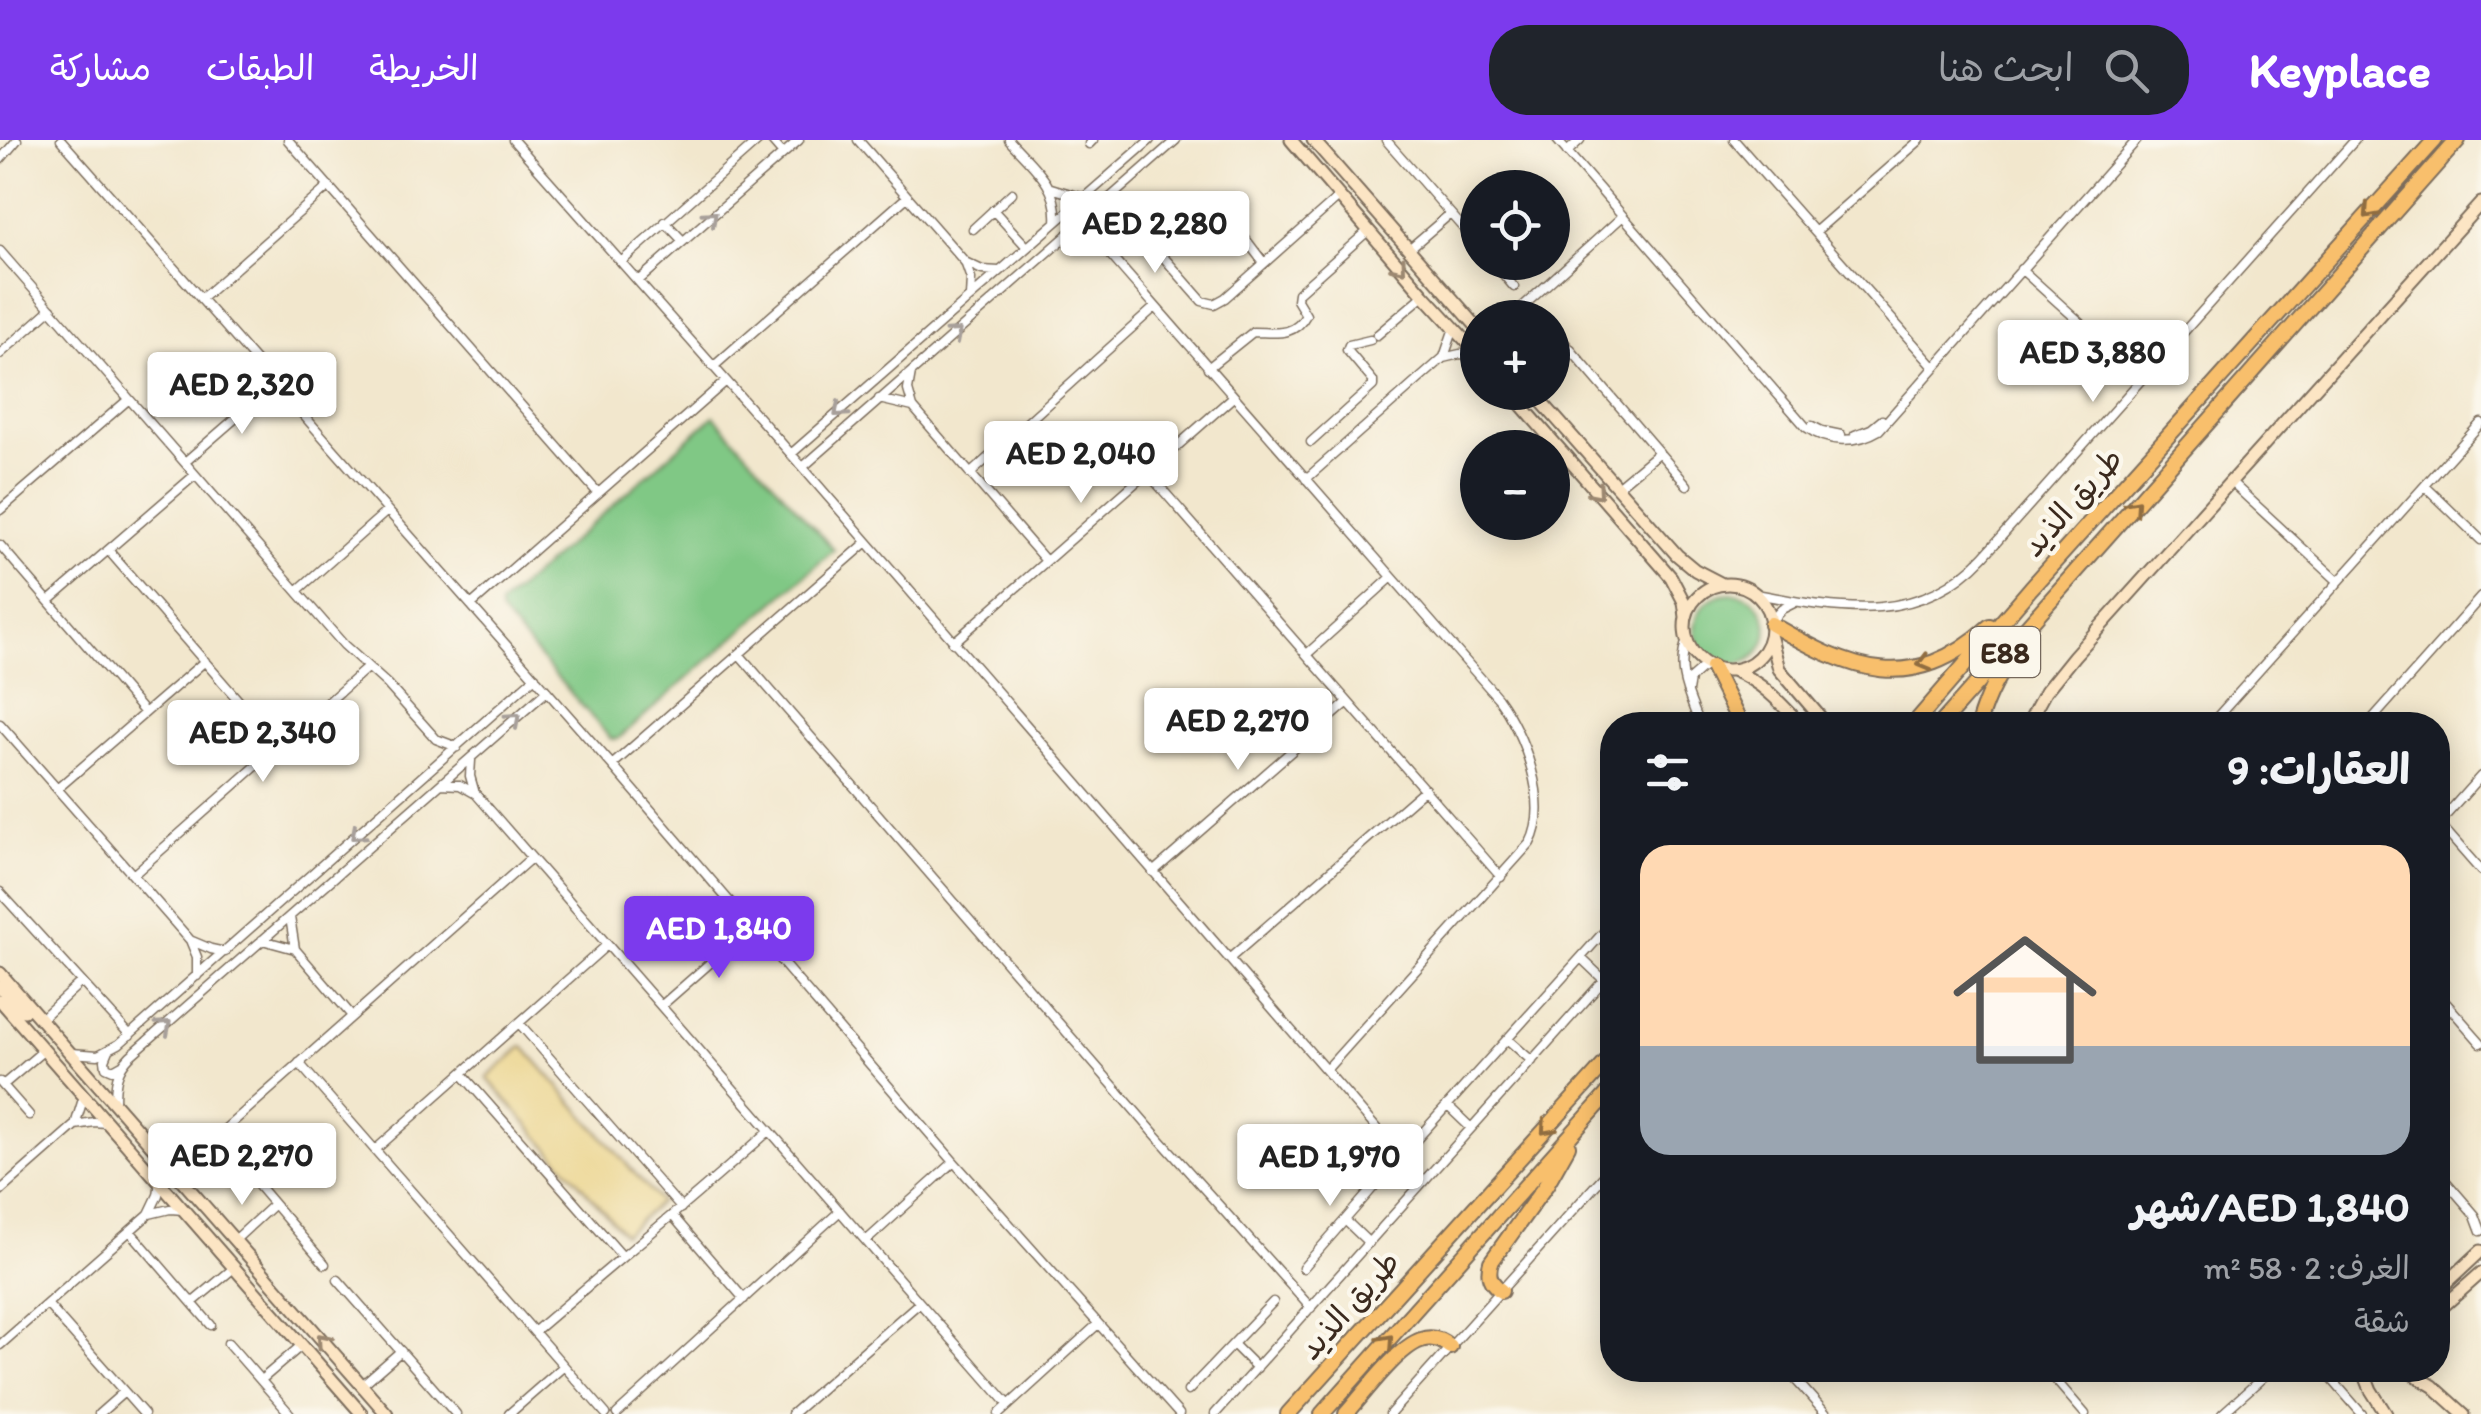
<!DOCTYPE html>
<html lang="ar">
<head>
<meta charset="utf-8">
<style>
  :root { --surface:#171b24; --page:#20242c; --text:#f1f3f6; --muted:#9ea1a6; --line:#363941; --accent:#7c3aed }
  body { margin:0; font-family:Itim,"Playpen Sans Arabic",sans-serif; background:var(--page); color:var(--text); direction:rtl; height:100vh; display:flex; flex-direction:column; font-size:38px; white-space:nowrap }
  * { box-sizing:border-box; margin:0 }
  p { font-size:32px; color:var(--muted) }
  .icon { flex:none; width:55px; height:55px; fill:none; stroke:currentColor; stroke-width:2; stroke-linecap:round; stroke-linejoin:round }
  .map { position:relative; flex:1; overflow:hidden; direction:ltr }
  .drawer { position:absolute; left:1600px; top:572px; width:850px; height:670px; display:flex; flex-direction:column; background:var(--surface); border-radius:40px; box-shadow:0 5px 25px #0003; direction:rtl }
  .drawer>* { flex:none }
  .tools { position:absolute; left:1460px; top:30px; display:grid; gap:20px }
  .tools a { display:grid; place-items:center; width:110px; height:110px; border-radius:50%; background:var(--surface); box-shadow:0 5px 25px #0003; font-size:50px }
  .price { position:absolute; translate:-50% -85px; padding:0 22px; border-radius:10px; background:#fff; color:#222; font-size:32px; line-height:65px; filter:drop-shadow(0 2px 5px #0008) }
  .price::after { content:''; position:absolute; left:50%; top:60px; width:30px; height:22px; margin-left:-15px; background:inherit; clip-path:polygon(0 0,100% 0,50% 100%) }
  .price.current { background:var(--accent); color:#fff }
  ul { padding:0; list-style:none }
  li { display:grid; align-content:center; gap:20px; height:530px; padding:0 40px }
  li+li { border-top:2px solid var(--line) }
  li span { display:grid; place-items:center; height:310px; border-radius:30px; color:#555 }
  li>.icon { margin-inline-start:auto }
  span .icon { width:180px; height:180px; fill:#fffc; stroke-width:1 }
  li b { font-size:42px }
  h2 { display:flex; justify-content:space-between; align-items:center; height:120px; padding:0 40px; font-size:42px }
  header { display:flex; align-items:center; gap:60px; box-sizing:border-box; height:140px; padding:0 50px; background:var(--accent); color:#fff }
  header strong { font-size:48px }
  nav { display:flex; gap:55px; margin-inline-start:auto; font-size:35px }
  .search { width:700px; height:90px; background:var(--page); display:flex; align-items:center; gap:25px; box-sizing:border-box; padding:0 35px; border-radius:40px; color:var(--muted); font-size:38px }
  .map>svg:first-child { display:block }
  .green { fill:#80c885; stroke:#5e7952; stroke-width:2.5 }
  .sand { fill:#eeda9e; stroke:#94825e; stroke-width:2.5 }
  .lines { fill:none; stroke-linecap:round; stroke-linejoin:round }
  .street-casing { stroke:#7b6c5b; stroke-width:11 }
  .secondary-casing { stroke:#7b6c5b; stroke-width:15 }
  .highway-casing { stroke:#7b6c5b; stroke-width:18 }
  .street { stroke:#fff; stroke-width:8 }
  .secondary { stroke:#fce5c4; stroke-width:11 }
  .highway { stroke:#f8bf6c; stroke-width:14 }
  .oneway { stroke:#906d41 }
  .oneway2 { stroke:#a79f9a }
  .oneway3 { stroke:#9c8871 }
  .labels { text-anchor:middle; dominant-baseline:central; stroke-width:9; stroke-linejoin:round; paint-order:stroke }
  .shield { fill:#fbf7ec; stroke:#75685c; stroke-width:2.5 }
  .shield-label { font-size:30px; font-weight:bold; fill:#3b2a1e }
  .street-label { font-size:32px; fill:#3b2a1e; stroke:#fbf7ec }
</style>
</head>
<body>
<header>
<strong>Keyplace</strong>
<div class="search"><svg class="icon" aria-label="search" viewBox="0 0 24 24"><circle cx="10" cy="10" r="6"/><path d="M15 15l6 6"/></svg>ابحث هنا</div>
<nav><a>الخريطة</a><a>الطبقات</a><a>مشاركة</a></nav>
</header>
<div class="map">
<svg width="2481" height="1274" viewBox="0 0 2481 1274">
  <rect width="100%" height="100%" fill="#fbf7ec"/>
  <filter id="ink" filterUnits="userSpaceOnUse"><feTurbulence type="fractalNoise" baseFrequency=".01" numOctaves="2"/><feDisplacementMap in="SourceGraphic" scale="20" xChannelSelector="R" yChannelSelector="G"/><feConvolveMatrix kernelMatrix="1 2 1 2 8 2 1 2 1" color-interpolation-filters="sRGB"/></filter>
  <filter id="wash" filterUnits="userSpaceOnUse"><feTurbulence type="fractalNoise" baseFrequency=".0048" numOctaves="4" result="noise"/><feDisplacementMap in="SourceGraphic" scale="40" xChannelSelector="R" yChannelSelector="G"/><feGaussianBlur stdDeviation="2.25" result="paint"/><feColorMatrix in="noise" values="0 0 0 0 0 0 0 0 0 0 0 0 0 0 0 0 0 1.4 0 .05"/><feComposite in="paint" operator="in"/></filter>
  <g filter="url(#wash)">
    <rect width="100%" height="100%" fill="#f2e7cd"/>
    <path class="green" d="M714,276L834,410L618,599H611L500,472V465Z
      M1695 489a36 36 0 1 1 72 0a36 36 0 1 1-72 0Z"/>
    <path class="sand" d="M523,906L660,1062L624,1094L487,938Z"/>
  </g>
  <g filter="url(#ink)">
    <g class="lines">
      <defs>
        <path id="street" d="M61,0L612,625L954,1022L1179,1274
          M288,0L598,353
          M513,0L791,314L1423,1042
          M771,0L783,14
          M858,0L965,122L971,139L970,157
          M1009,0C1032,26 1059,45 1056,82
          M1386,0L1478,105
          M1557,0L1806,287C1828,303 1856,304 1879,290L2137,0
          M1734,0L1933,226
          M1089,4L1093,0
          M1567,12L1580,0
          M0,20L17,0
          M1051,48L1084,58
          M993,70L1027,107
          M665,82L683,101
          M973,89L1012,53
          M1815,92L1920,0
          M1068,94L1084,96L1100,103L1498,558C1523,592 1551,663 1530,703L1326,930
          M1100,103L1096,84L1100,68
          M1409,109L1450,74
          M0,111L344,505L387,544L436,599L457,607
          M621,122L759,0
          M965,122L982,130L999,131
          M1493,122L1514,147
          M1264,123C1253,110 1219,60 1203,59C1194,58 1189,65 1182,70C1172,79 1160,87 1155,100L1159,112L1202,161L1214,164L1225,158L1340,56
          M2021,129L2142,238
          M638,141L799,0
          M201,159L329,46
          M1510,178L1623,76
          M1552,188L1687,345
          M1377,195L1424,155
          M0,214L51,169
          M1444,217L1454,188
          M1552,225L1571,209
          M713,227L907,57
          M1208,228L1253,192C1273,192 1294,198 1306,175L1297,160L1298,153L1369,90
          M911,233L908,250L913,267L1046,421
          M879,259L913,267
          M1812,286L1822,291L1841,295
          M1855,295L1871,289L1882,280
          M1311,302L1373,246V241L1347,210L1349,205L1370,200
          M791,314L1150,0
          M185,322L275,244
          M803,327L1176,0
          M1147,332L1501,737
          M970,334L1155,167
          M1306,339L1443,218L1460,214L1478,215
          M2231,342L2338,441
          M2425,346L2481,400
          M1616,348L1659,312
          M0,370L129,259
          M0,405L145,573
          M108,410L278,606
          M298,450L387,371
          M1756,454C1841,470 1919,486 1984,416L2355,0
          M49,461L195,335
          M471,465L726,241
          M1771,481L1782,469L1794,463
          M1687,500C1675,532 1689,555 1700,585
          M953,503L1233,257
          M739,514L1155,994L1311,1168
          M1307,514L1392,437
          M1688,551L1690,539L1707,524
          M0,584L190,800L197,817V836
          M2210,585L2481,283
          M2367,585L2481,457
          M471,620L470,636L474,650
          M612,625L866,403
          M441,644L460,645L476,654L1009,1265
          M57,649L205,521
          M2438,682L2481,731
          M2439,683L2481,636
          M1153,732L1348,562
          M133,735L368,527
          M0,752L130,895
          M290,777L295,809L352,876
          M262,800L295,809
          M192,801L211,809L225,812
          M1581,818L1604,840
          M1229,819L1425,649
          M2438,854L2481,903
          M661,866L751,787
          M41,879L81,842
          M519,883L681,1068
          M1507,899L1532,921
          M109,910L105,920L106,927L113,930L122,925
          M71,913L98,915L119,904L535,537
          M299,923L606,1274
          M462,934L622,1116
          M0,942L29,975
          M3,945L44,910
          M115,963C115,944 116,930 130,916L547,551
          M1447,965L1471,988
          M75,985L84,956
          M1416,1000L1612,783
          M375,1010L607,805
          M163,1018H181L198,1013
          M246,1031L325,1124
          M2438,1032L2475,1075L2481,1091
          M187,1045L191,1025L198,1013L531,718
          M0,1051L75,985L94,982L105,983
          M149,1074L170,1069L184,1070
          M672,1075L744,1159
          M1345,1080L1369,1103
          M130,1091L211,1185
          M235,1100L274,1064
          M866,1101L954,1022
          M1303,1128L1385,1034
          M338,1140L456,1274
          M192,1163L235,1127
          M47,1164L144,1274
          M534,1192C612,1125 692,1060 769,991
          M228,1203L290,1274
          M1233,1204L1257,1228
          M0,1205L149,1074L158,1055L160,1041
          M1787,1230L1826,1274
          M2047,1230L2085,1274
          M2324,1230L2362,1274
          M261,1240L302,1205
          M362,1245L401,1211
          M1188,1251L1273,1162
          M99,1274L124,1252
          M509,1274L564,1226
          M617,1274L840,1071
          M792,1274L919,1163
          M999,1274L1098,1184
          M1215,1274L1612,831
          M1390,1274L1612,1027
          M2222,1274L2271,1230"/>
        <path id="secondary" d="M1291,0L1424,155L1478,214
          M1313,0L1478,188
          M1510,252L1671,437L1684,462L1686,477
          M1533,252L1677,415L1695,430L1722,444
          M1685 487a43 43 0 1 1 86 0a43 43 0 1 1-86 0Z
          M1771,498L1779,529L1827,585
          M1732,530C1762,542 1780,562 1801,585
          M2027,585L2045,552L2074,516L2481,63
          M0,833L387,1274
          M0,847L24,871
          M0,860L362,1274
          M2438,1151L2481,1111
          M2438,1171L2481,1133
          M2363,1230L2371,1250L2386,1274
          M2406,1230L2433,1246L2464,1274"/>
        <path id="highway" d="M1771,484C1852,531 1911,557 1990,486
          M1712,527L1741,585
          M1913,585L2031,448L2435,0
          M1940,585L2458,0
          M1978,585C1986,557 1997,534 2016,512
          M1501,1151C1490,1142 1487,1136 1491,1122L1546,1045L1568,1006
          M1288,1274L1612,916
          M1322,1274L1612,949
          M1346,1274C1363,1255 1397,1208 1421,1200C1432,1196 1442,1200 1450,1207"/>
      </defs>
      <use href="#street" class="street-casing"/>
      <use href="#secondary" class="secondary-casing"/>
      <use href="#highway" class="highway-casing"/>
      <use href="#street" class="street"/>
      <use href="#secondary" class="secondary"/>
      <use href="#highway" class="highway"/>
    </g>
    <defs><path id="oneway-chevron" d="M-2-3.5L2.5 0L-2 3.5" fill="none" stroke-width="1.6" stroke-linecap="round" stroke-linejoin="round" transform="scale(2.5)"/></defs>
    <g class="oneway">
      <use href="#oneway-chevron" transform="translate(2370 72) rotate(132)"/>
      <use href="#oneway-chevron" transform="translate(2134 366) rotate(-48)"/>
      <use href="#oneway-chevron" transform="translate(1924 523) rotate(165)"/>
      <use href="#oneway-chevron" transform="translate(1547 988) rotate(132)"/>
      <use href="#oneway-chevron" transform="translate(1387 1201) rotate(-48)"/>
    </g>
    <g class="oneway2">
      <use href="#oneway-chevron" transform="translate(711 77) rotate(-41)"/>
      <use href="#oneway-chevron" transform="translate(955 194) rotate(-41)"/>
      <use href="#oneway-chevron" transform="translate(840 271) rotate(139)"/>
      <use href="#oneway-chevron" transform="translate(514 579) rotate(-41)"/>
      <use href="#oneway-chevron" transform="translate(357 694) rotate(139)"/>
      <use href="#oneway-chevron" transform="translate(165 886) rotate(-41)"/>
    </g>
    <g class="oneway3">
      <use href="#oneway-chevron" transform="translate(1400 127) rotate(50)"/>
      <use href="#oneway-chevron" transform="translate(1597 352) rotate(49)"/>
      <use href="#oneway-chevron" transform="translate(323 1200) rotate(-131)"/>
    </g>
  </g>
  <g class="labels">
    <rect class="shield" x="1970" y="487" width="70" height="50" rx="8"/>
    <g class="shield-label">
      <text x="2005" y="512">E88</text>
    </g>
    <g class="street-label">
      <text transform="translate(2072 362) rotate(-48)">طريق الذيد</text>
      <text transform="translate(1349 1165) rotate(-48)">طريق الذيد</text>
    </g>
  </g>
</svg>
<div class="tools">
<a><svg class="icon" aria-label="locate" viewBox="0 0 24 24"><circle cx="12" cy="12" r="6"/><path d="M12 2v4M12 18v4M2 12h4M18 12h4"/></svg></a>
<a>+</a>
<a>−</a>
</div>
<b class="price" style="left:1155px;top:136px">AED 2,280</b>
<b class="price" style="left:2093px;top:265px">AED 3,880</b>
<b class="price" style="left:242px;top:297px">AED 2,320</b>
<b class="price" style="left:1081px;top:366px">AED 2,040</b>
<b class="price" style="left:1238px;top:633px">AED 2,270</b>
<b class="price" style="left:263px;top:645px">AED 2,340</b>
<b class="price current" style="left:719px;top:841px">AED 1,840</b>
<b class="price" style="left:242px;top:1068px">AED 2,270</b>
<b class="price" style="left:1330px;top:1069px">AED 1,970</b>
<section class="drawer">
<h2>العقارات: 9<svg class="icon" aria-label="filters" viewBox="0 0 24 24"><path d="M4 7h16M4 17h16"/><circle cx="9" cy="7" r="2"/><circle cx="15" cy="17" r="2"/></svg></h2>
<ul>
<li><span style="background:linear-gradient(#ffd9b3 65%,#9aa5b1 0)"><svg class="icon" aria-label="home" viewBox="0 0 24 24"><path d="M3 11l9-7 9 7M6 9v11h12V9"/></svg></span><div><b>AED 1,840/شهر</b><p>الغرف: 2 · 58 m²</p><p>شقة</p></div></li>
</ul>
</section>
</div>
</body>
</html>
